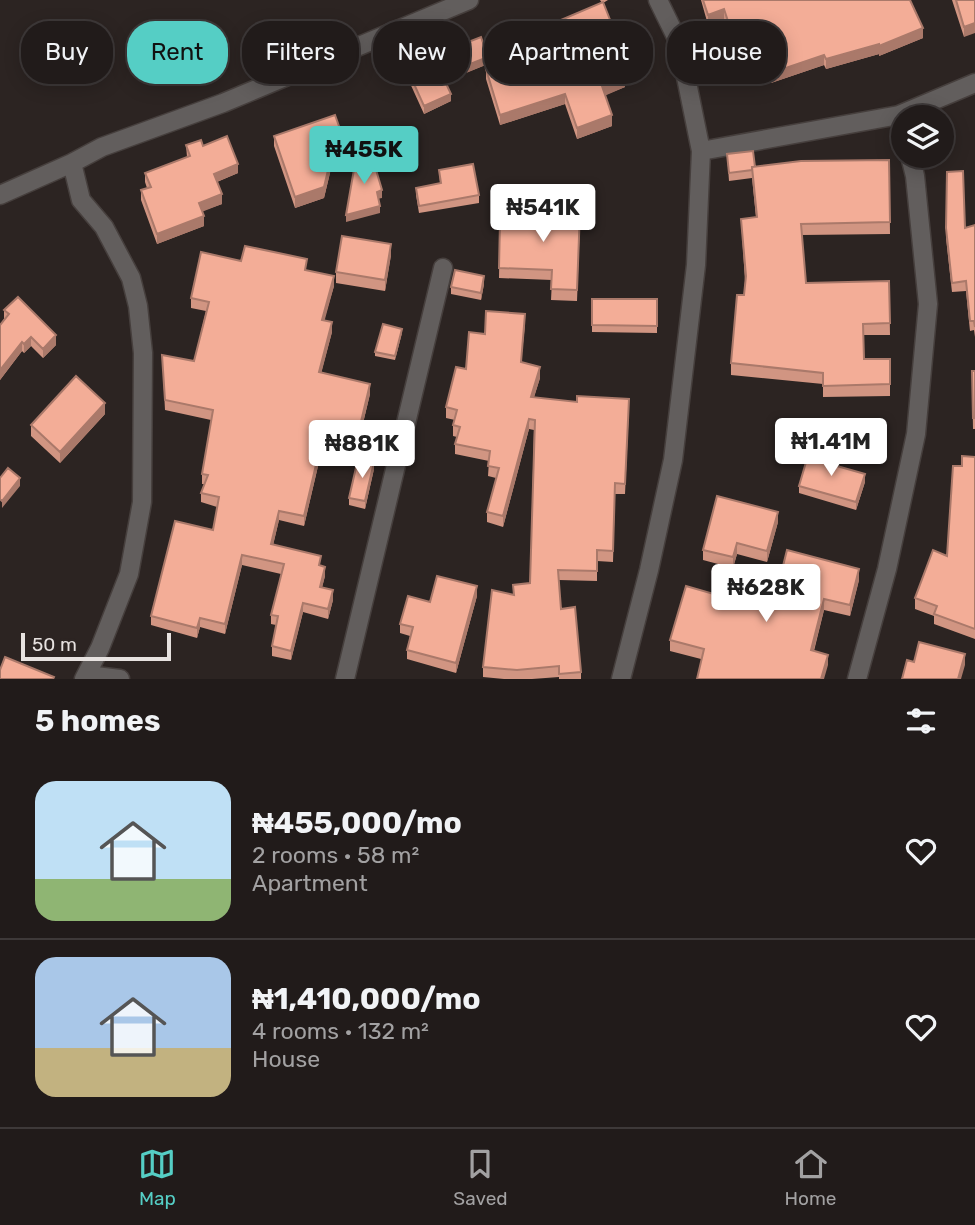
<!DOCTYPE html>
<html lang="en">
<head>
<meta charset="utf-8">
<style>
  :root { --surface:#211b1a; --page:#2d2827; --text:#f1f3f6; --muted:#a2a1a2; --line:#3e3939; --accent:#55cec5 }
  body { margin:0; font-family:Rubik,sans-serif; background:var(--page); color:var(--text); height:100vh; display:flex; flex-direction:column; font-size:26px; white-space:nowrap }
  * { box-sizing:border-box; margin:0 }
  p { font-size:23px; color:var(--muted) }
  .icon { flex:none; width:38px; height:38px; fill:none; stroke:currentColor; stroke-width:2; stroke-linecap:round; stroke-linejoin:round }
  .map { position:relative; height:679px; overflow:hidden }
  .sheet { display:flex; flex-direction:column; background:var(--surface); flex:1 }
  .sheet>* { flex:none }
  .guide { position:absolute; left:21px; top:21px; width:934px; height:63px; display:flex; gap:14px }
  .buttons { position:absolute; left:891px; top:105px; display:grid; gap:14px }
  .buttons a { display:grid; place-items:center; width:63px; height:63px; border-radius:50%; background:var(--surface); box-shadow:0 4px 18px #0003,0 0 0 2px var(--line); font-size:35px }
  .scale { position:absolute; left:21px; bottom:18px; width:150px; box-sizing:border-box; padding-left:7px; border:4px solid #e7e2e0; border-top:0; font-size:19px; line-height:24px; white-space:nowrap; color:#e7e2e0; -webkit-text-stroke:5px #2c2422; paint-order:stroke }
  .price { position:absolute; translate:-50% -60px; padding:0 16px; border-radius:7px; background:#fff; color:#222; font-size:23px; line-height:46px; filter:drop-shadow(0 2px 4px #0008) }
  .price::after { content:''; position:absolute; left:50%; top:42px; width:21px; height:16px; margin-left:-10px; background:inherit; clip-path:polygon(0 0,100% 0,50% 100%) }
  .price.active { background:var(--accent); color:#111 }
  ul { padding:0; list-style:none }
  li { display:flex; align-items:center; gap:21px; height:175px; padding:0 35px }
  li+li { border-top:2px solid var(--line) }
  li span { display:grid; place-items:center; flex:none; width:196px; height:140px; border-radius:21px; color:#555 }
  li>.icon { margin-inline-start:auto }
  span .icon { width:84px; height:84px; fill:#fffc; stroke-width:1 }
  li b { font-size:30px }
  h2 { display:flex; justify-content:space-between; align-items:center; height:84px; padding:0 35px; font-size:30px }
  .chip { padding:0 24px; border-radius:28px; background:var(--surface); box-shadow:0 4px 18px #0003,0 0 0 2px var(--line); font-size:24px; line-height:63px }
  .chip.active { background:var(--accent); color:#111 }
  .dock { display:flex; justify-content:space-around; align-items:center; height:98px; border-top:2px solid var(--line); background:var(--surface); font-size:19px; color:var(--muted) }
  .dock a { display:grid; justify-items:center; gap:4px }
  .dock .active { color:var(--accent) }
  .map>svg:first-child { display:block }
  .lines { fill:none; stroke-linecap:round; stroke-linejoin:round }
  .minor-casing { stroke:#463f3d; stroke-width:21 }
  .minor { stroke:#625e5d; stroke-width:18 }
  .wall { fill:#d19582 }
  .shaded-wall { fill:#aa796a }
  .building { fill:#f3ad97; stroke:#aa796a; stroke-width:2 }
</style>
</head>
<body>
<div class="map">
<svg width="975" height="679" viewBox="0 0 975 679">
  <rect width="100%" height="100%" fill="#2c2422"/>
  <g class="lines">
    <defs>
      <path id="minor" d="M701,151L899,115L975,83
        M0,195L72,163
        M87,675L120,679
        M84,679L100,648L129,574L142,502L143,353L138,306L131,278L104,227L81,200L72,163L102,147L223,103L469,0
        M345,679L443,268
        M621,679L649,570L673,460L696,265L701,151L679,43L658,0
        M857,679L887,569L916,434L928,304L915,176L910,156"/>
    </defs>
    <use href="#minor" class="minor-casing"/>
    <use href="#minor" class="minor"/>
  </g>
  <path class="wall" d="M600,0H608L603,3L620,55L617,57L625,87L605,95L612,126L577,139L565,104L500,125L486,79V69L547,49L542,39V28L602,3Z
    M701,0H910L923,38L879,56V54L826,69L824,65L771,83L764,60L740,68L724,19L708,25Z
    M952,0H975L964,37Z
    M445,51L488,64L445,81L451,101L424,114L409,81V73L445,56Z
    M335,115L345,143V154L335,152L324,198L295,208L274,146V136Z
    M186,145L203,146L238,173L217,182L222,204L202,211L204,226L157,244L141,200V190L147,188L145,182V173L187,157Z
    M727,154L755,167L889,160L890,234L802,235L806,283L889,281L890,335H864V359H890V396L823,397V384L731,375V363L744,295L745,281L741,219L756,217L752,178L729,181Z
    M439,170L479,195V203L419,213L416,195V188L440,183Z
    M947,172L965,228L975,225V337L974,330L970,331L966,291L952,292L946,238Z
    M500,221H580L577,301L551,300L552,280L499,278Z
    M391,255L385,291L336,283V272Z
    M241,261L307,270L334,286L324,320L332,332L321,373L370,394L359,440L326,432L304,526L279,520L273,545L321,566L325,576L322,587L333,600L328,619L303,612L291,660L272,656V646L276,625L271,624V615L281,574L242,565L225,634L200,627L197,638L151,625V616L213,530L217,507L201,502V493L205,484H202V474L211,420L165,410L162,355L194,361L206,311L191,308V298Z
    M484,284L481,300L451,294V287Z
    M592,299H657V333L592,332Z
    M4,310L56,345L43,358L31,346L24,353L22,351L0,380V325L4,319Z
    M525,325L521,362L540,378L534,397L629,409L625,494H615L613,562L597,561V581L559,580L561,609L581,672V679H559V677L532,679H504L483,677V667L513,595V585L530,583L534,430L529,429L503,527L487,522V512L496,478L488,476L489,461L455,454V444L457,437L453,436V425L455,420L446,418V407L485,334Z
    M402,333L395,360L375,356V352Z
    M972,371H975V429H973Z
    M105,414L60,463L31,436V425Z
    M975,457V639L934,624V616L915,609V598L947,556L962,466Z
    M832,465L865,482L856,510L799,493V486Z
    M374,469L365,509L349,505V498Z
    M778,522L767,562L737,554L733,568L703,560V550Z
    M859,580L850,616L824,610L814,651L828,665L701,659L670,651V640L766,609L776,594Z
    M477,596L456,673L407,659V650L410,636L400,633V624L430,602Z"/>
  <path class="shaded-wall" d="M724,9V19L708,25V15Z
    M975,23V33L964,37V27Z
    M923,28V38L879,56V46Z
    M879,44V54L826,69V59Z
    M620,45V55L613,58V48Z
    M764,50V60L740,68V58Z
    M824,55V65L771,83V73Z
    M488,57V64L442,83V75Z
    M625,76V87L602,97V86Z
    M451,94V101L424,114V106Z
    M565,94V104L500,125V115Z
    M612,115V126L577,139V128Z
    M335,141V152L324,198L295,208V197Z
    M238,164V173L214,183V174Z
    M382,190V198L377,199V192Z
    M222,194V204L199,213V203Z
    M380,206V213L346,222V215Z
    M204,216V226L157,244V234Z
    M391,244V255L385,291V280Z
    M334,276V286L322,330V320Z
    M484,276V284L481,300V293Z
    M332,322V332L319,382V372Z
    M56,335V345L43,358V349Z
    M31,337V346L24,353V344Z
    M22,342V351L0,380V370Z
    M540,367V378L531,407V397Z
    M370,384V394L359,440V430Z
    M105,403V414L60,463V452Z
    M529,419V429L503,527V516Z
    M326,422V432L304,526V516Z
    M374,462V469L365,509V501Z
    M865,474V482L856,510V502Z
    M20,478V486L2,508V501Z
    M279,511V520L271,554V544Z
    M778,512V522L767,562V551Z
    M737,543V554L733,568V557Z
    M242,555V565L225,634V624Z
    M325,567V576L320,596V587Z
    M859,569V580L850,616V605Z
    M477,586V596L456,673V663Z
    M333,590V600L328,619V609Z
    M824,599V610L811,661V650Z
    M303,603V612L291,660V651Z
    M200,618V627L197,638V628Z
    M965,654V665L961,679H958Z
    M828,655V665L824,679H821Z"/>
  <path class="building" d="M703,0H910L923,28L879,46V44L826,59L824,55L771,73L764,50L740,58L724,9L708,15Z
    M956,0H975V23L964,27Z
    M603,2L620,45L613,48L625,76L602,86L612,115L577,128L565,94L500,115L486,69L551,48L542,28Z
    M481,37L488,57L442,75L451,94L424,106L409,73L447,55L445,51Z
    M335,115L345,143L335,141L324,187L295,197L274,136Z
    M227,136L238,164L214,174L222,194L199,203L204,216L157,234L141,190L151,187L145,173L190,156L186,145L201,140L203,146Z
    M753,151L755,167H752V170L729,173L727,154Z
    M371,153L382,190L377,192L380,206L346,215L356,158Z
    M889,160L890,222L801,224L806,283L889,281L890,323L863,324L864,359H890V384L823,386V373L731,363L737,295H744L746,276L741,219L757,217L752,167L801,161Z
    M473,164L479,195L419,206L416,188L441,183L439,170Z
    M963,171L965,228L975,225V327L974,321H970L966,281L952,283L946,228L947,172Z
    M514,208L580,210L577,290L551,289L552,270L499,268L500,221H514Z
    M342,236L391,244L385,280L336,272Z
    M245,246L307,259L305,270L334,276L322,320L332,322L319,372L370,384L359,430L326,422L304,516L279,511L271,544L321,556L319,565L325,567L320,587L333,590L328,609L303,603L291,651L272,646L278,616L271,615L284,564L242,555L225,624L200,618L197,628L151,616L175,521L213,530L219,497L201,493L208,475L202,474L213,410L165,400L162,355L194,361L209,302L191,298L201,252L241,261Z
    M455,270L484,276L481,293L451,287Z
    M18,297L56,335L43,349L31,337L24,344L22,342L0,370V325L9,314L4,310Z
    M592,299H657V326L592,325Z
    M486,311L525,314L521,362L540,367L531,397L577,402V396L629,399L625,484L615,483L613,551L597,550V571L558,570L561,609L575,607L581,672L559,674V666L517,670L483,667L492,590L514,595L513,585L530,583L535,420L529,419L503,516L487,512L499,468L488,466L490,451L455,444L460,427L453,425L457,410L446,407L456,367L466,369L469,332L485,334Z
    M383,324L402,329L395,356L375,352Z
    M972,371H975V418H973Z
    M76,376L105,403L60,452L31,425Z
    M809,452L832,458L830,464L865,474L856,502L799,486Z
    M962,456L975,457V629L934,614L937,606L915,598L933,550L947,556L953,466H962Z
    M358,459L374,462L365,501L349,498Z
    M8,468L20,478L2,501L0,499V478Z
    M717,496L778,512L767,551L737,543L733,557L703,550Z
    M787,550L859,569L850,605L824,599L811,650L828,655L821,679H697L704,649L670,640L686,586L766,609L771,592L776,594Z
    M437,576L477,586L456,663L407,650L413,627L400,624L408,596L430,602Z
    M919,642L965,654L958,679H902L907,660L914,662Z
    M5,657L54,677L53,679H0V670Z"/>
</svg>
<div class="buttons">
<a><svg class="icon" aria-label="layers" viewBox="0 0 24 24"><path d="M12 4l9 5-9 5-9-5zM3 14l9 5 9-5"/></svg></a>
</div>
<div class="scale">50 m</div>
<b class="price active" style="left:364px;top:186px">₦455K</b>
<b class="price" style="left:543px;top:244px">₦541K</b>
<b class="price" style="left:831px;top:478px">₦1.41M</b>
<b class="price" style="left:362px;top:480px">₦881K</b>
<b class="price" style="left:766px;top:624px">₦628K</b>
<div class="guide">
<a class="chip">Buy</a>
<a class="chip active">Rent</a>
<a class="chip">Filters</a>
<a class="chip">New</a>
<a class="chip">Apartment</a>
<a class="chip">House</a>
</div>
</div>
<section class="sheet">
<h2>5 homes<svg class="icon" aria-label="filters" viewBox="0 0 24 24"><path d="M4 7h16M4 17h16"/><circle cx="9" cy="7" r="2"/><circle cx="15" cy="17" r="2"/></svg></h2>
<ul>
<li><span style="background:linear-gradient(#bfe0f5 70%,#8fb573 0)"><svg class="icon" aria-label="home" viewBox="0 0 24 24"><path d="M3 11l9-7 9 7M6 9v11h12V9"/></svg></span><div><b>₦455,000/mo</b><p>2 rooms · 58 m²</p><p>Apartment</p></div><svg class="icon" aria-label="heart" viewBox="0 0 24 24"><path d="M12 20l-8-8c-3-5 5-10 8-4 3-6 11-1 8 4z"/></svg></li>
<li><span style="background:linear-gradient(#a9c7e8 65%,#c2b280 0)"><svg class="icon" aria-label="home" viewBox="0 0 24 24"><path d="M3 11l9-7 9 7M6 9v11h12V9"/></svg></span><div><b>₦1,410,000/mo</b><p>4 rooms · 132 m²</p><p>House</p></div><svg class="icon" aria-label="heart" viewBox="0 0 24 24"><path d="M12 20l-8-8c-3-5 5-10 8-4 3-6 11-1 8 4z"/></svg></li>
</ul>
</section>
<nav class="dock">
<a class="active"><svg class="icon" aria-label="map" viewBox="0 0 24 24"><path d="M3 6l6-2 6 2 6-2v14l-6 2-6-2-6 2zM9 4v14M15 6v14"/></svg>Map</a>
<a><svg class="icon" aria-label="saved" viewBox="0 0 24 24"><path d="M7 4h10v16l-5-4-5 4z"/></svg>Saved</a>
<a><svg class="icon" aria-label="home" viewBox="0 0 24 24"><path d="M3 11l9-7 9 7M6 9v11h12V9"/></svg>Home</a>
</nav>
</body>
</html>
